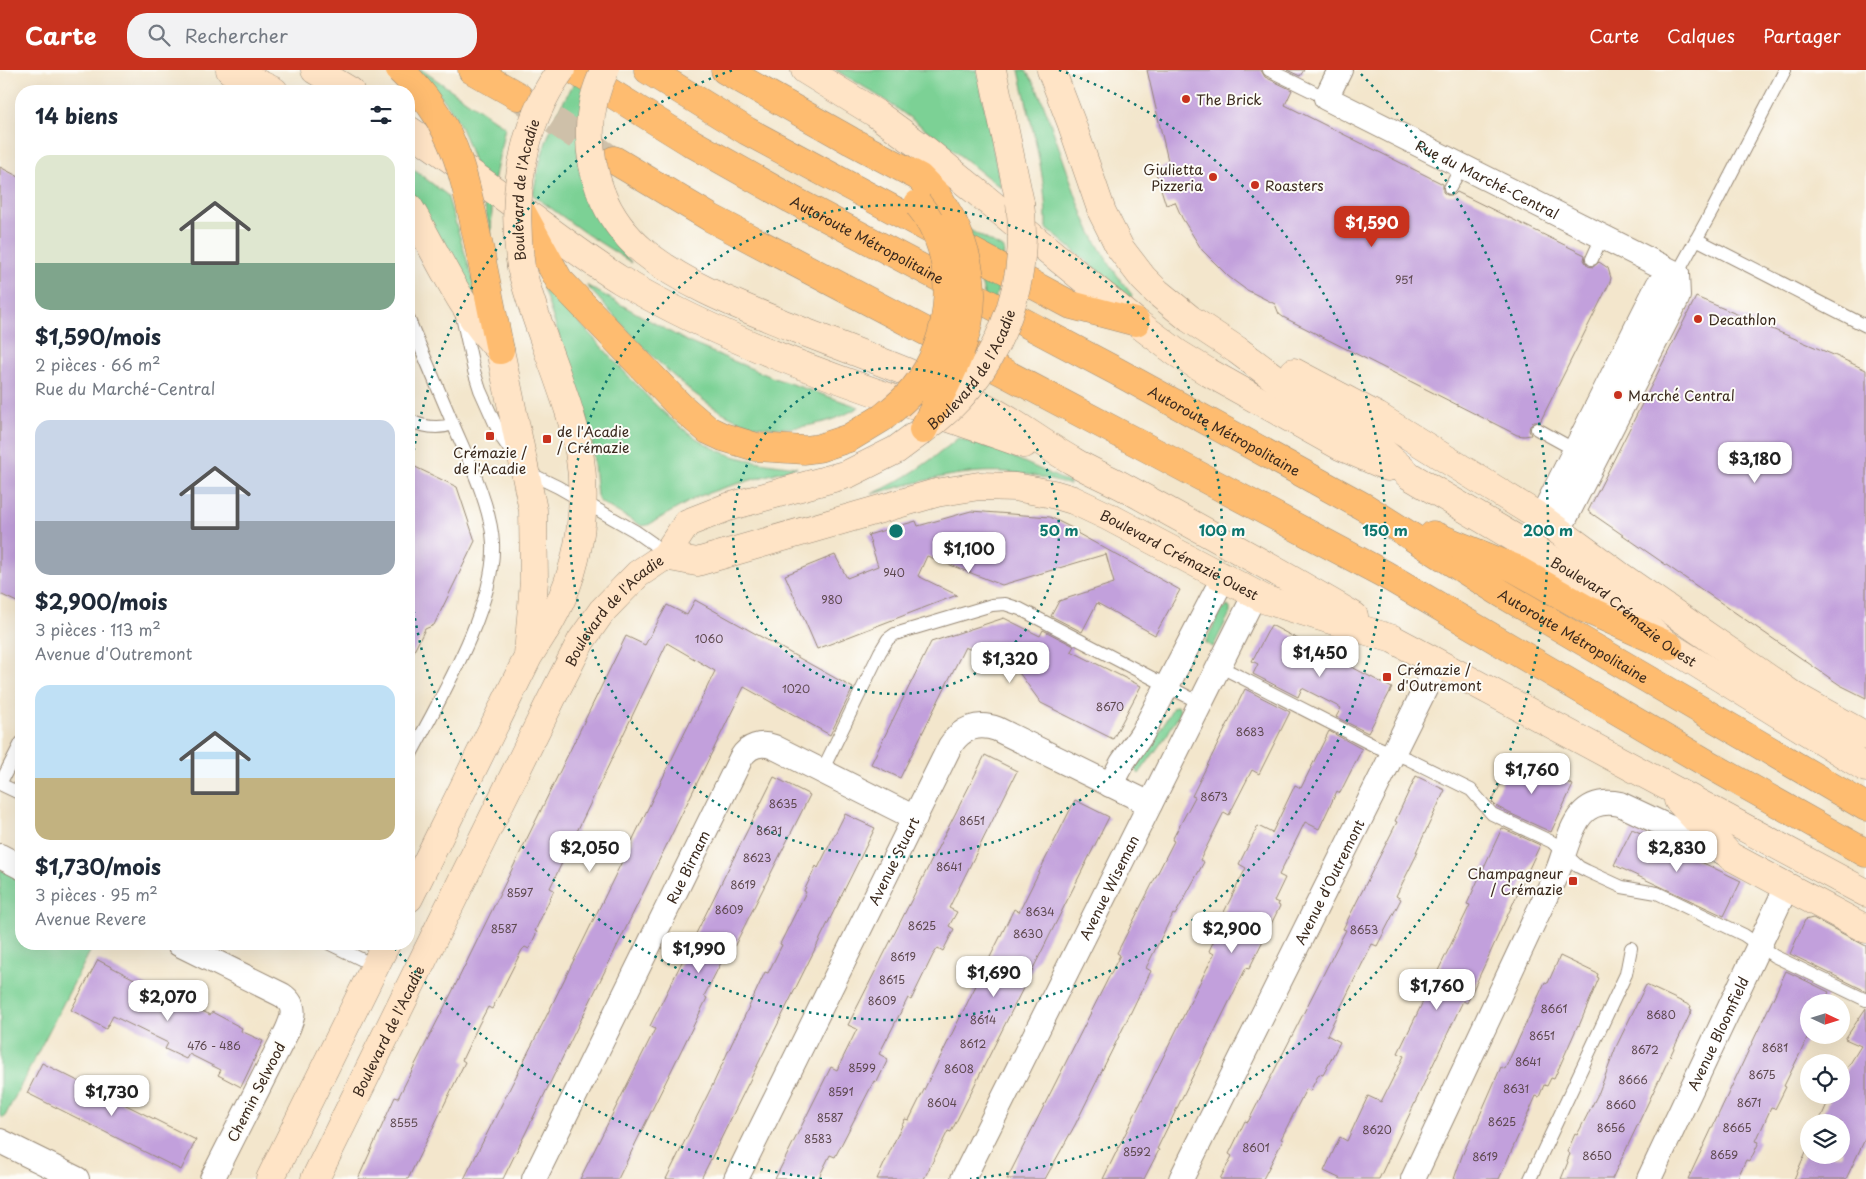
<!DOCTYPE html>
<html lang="fr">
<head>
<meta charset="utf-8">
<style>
  :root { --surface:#fff; --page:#f2f2f3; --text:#1f2937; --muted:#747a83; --accent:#c8321e }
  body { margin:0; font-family:"Playpen Sans",sans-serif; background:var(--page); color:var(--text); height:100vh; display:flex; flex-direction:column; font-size:19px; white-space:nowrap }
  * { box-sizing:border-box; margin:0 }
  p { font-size:16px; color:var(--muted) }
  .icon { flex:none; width:28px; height:28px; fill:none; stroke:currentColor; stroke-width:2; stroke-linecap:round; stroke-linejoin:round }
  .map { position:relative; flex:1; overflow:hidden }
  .drawer { position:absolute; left:15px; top:15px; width:400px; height:865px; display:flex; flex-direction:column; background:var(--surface); border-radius:20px; box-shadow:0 5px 20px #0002 }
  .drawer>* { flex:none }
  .needle { width:32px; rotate:94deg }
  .controls { position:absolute; left:1800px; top:924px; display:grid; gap:10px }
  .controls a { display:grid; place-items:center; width:50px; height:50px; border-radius:50%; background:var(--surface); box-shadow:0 5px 20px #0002; font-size:25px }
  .price { position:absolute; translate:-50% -42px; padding:0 11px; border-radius:10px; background:#fff; color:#222; font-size:16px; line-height:32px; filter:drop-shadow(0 1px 2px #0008) }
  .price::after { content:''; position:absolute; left:50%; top:30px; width:15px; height:11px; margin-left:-8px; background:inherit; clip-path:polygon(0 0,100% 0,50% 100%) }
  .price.selected { background:var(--accent); color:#fff }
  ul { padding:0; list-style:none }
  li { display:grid; align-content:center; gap:10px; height:265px; padding:0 20px }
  li span { display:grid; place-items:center; height:155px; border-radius:15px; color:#555 }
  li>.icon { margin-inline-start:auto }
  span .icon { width:90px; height:90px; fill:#fffc; stroke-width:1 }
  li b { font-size:21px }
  h2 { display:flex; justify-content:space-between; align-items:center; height:60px; padding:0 20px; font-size:21px }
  header { display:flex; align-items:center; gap:30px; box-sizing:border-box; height:70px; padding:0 25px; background:var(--accent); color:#fff }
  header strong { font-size:24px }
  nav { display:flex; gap:28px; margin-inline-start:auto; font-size:18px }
  .search { width:350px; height:45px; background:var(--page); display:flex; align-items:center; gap:12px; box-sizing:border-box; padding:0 18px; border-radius:20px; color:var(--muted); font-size:19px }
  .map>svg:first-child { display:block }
  .green { fill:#7bd195; stroke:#5b7e5a }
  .building { fill:#c2a0dc }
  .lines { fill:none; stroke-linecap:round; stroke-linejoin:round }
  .highway-tunnel { stroke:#cec0a9; stroke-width:28; stroke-dasharray:28 14; stroke-linecap:butt }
  .lane-casing { stroke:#978875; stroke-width:14 }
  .street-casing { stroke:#978875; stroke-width:26 }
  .secondary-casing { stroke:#978875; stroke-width:29 }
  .highway-casing { stroke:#978875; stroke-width:29 }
  .lane { stroke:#fff; stroke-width:12 }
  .street { stroke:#fff; stroke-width:24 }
  .secondary { stroke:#ffe4c6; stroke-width:28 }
  .highway { stroke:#febc70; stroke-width:28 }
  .secondary-bridge-casing { stroke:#978875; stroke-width:29; stroke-linecap:butt }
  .highway-bridge-casing { stroke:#978875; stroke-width:29; stroke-linecap:butt }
  .secondary-bridge { stroke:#ffe4c6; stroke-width:28 }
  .highway-bridge { stroke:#febc70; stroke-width:28 }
  .ring { fill:none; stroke:#0f766e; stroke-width:2.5; stroke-dasharray:2.5 5 }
  .poi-dot { fill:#c8321e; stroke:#fdfcf7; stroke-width:2 }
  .labels { text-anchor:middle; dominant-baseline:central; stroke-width:4; stroke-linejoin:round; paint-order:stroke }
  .number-label { font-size:11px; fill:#5d484e }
  .poi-label { font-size:14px; fill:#3b2a1e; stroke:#fdfcf7; text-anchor:start }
  .street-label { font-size:14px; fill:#3b2a1e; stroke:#fdfcf7 }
  .centre { fill:#0f766e; stroke:#fdfcf7; stroke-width:2.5 }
  .ring-label { font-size:15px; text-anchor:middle; font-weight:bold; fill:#0f766e; stroke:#fdfcf7; stroke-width:4; stroke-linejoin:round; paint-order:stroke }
</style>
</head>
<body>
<header>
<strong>Carte</strong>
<div class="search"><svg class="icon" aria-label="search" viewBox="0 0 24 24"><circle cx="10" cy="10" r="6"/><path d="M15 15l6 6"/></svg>Rechercher</div>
<nav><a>Carte</a><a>Calques</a><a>Partager</a></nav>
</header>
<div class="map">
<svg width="1866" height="1109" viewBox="0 0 1866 1109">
  <rect width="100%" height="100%" fill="#fdfcf7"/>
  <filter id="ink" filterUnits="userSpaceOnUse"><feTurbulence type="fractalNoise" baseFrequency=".02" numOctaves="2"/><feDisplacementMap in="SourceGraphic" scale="10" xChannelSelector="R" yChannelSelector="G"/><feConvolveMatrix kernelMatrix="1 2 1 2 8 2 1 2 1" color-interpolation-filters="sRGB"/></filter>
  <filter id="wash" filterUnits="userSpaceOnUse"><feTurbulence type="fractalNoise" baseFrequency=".0096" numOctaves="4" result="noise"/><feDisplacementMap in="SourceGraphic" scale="20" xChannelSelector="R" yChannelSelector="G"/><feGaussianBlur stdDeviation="1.12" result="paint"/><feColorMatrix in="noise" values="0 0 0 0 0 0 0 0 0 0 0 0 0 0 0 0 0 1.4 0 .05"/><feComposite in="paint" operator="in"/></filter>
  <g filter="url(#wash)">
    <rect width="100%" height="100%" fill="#f3e6cc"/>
    <path class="green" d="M418,0H422L505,57L493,116L491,165C482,125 475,81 454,45C444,28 431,14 418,0Z
      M583,0H591C588,19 585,38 582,58C581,66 578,76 578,84C579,128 604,163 632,193L585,163L533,125C542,75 554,42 583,0Z
      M835,0H977L1001,118C948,76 894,32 835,0Z
      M1019,0H1025C1038,16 1044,35 1051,55C1061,82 1070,110 1080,137C1092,170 1111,198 1132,225L1131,228L1046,158C1047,105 1030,52 1019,0Z
      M409,96L447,125L483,242L409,118Z
      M968,159L1004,179C1002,201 999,224 989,244Z
      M542,215L557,228C578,251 600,275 621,298C653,333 684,368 730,385C752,392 775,394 797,397L723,418L697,427L648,455L642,456L600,432L597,426L592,372L585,343Z
      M586,215L688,272L774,308L859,337C828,356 781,364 746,353C690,335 626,258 586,215Z
      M958,368L997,380L1070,413V415C1053,411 1035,405 1017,403C967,397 919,412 872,424C904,410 931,391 958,368Z
      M1228,536L1230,538V543L1213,577L1205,573L1222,539Z
      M1176,636L1179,637L1180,642L1167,665L1139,704L1134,699L1155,670L1173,637Z
      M0,799L21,809V874H94L4,1048L0,1046Z"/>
    <g id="blocks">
      <path class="building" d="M1147,0H1261L1265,7L1292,20L1285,35L1443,114V122L1447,125H1454L1457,122L1585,185L1584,190L1588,196L1593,197L1599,192L1608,198L1611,208L1610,212L1540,352H1533L1530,356L1529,360L1531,365L1524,366L1517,365L1283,247L1279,244L1275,234L1245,219L1229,207L1202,180L1182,148L1175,132L1166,135L1155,100L1169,95Z
        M1287,0H1304L1300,6Z
        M0,97L21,108V534L0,524Z
        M1696,227L1836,286L1866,300V628L1840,615L1588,441Z
        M409,394L457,417L475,471L434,555L425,559L409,591Z
        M971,441L1050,447L1078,461L1077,463L1180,520L1155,565L1097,533L1082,562L1051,546L1059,531L1114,513L1106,484L1002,515L927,486L918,506L957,525L817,579L785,505L835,485L847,508L878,496L868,465L916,451L918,456Z
        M695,530L853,618L830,665L744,617L503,1109H464L546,947L715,601L667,573L550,818L554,820L535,861L537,862L529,879L525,877L522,880L492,939L488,937L479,954L462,990L465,992L408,1109H358L395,1027L398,1028L452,922L626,566L645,575L667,535L687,545Z
        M1004,548L1040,566L1043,560L1074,576L1071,581L1141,616L1113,669L1041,633L1020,604L965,577L900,708L871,694L931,572Z
        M1271,555L1392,618L1368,663L1336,647L1341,638L1302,618L1298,627L1253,604L1258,594L1252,591Z
        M1245,619L1290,642L1259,704L1252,700L1229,745L1224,742L1200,790L1204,792L1175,845L1173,844L1146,898L1151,901L1131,942L1075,1055L1045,1109H1007L1120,885L1117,883L1174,771L1172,770L1195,727L1192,726Z
        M1329,661L1362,679L1340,723L1337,721L1319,759L1305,752L1279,805L1285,808L1274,831L1279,833L1278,835L1280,836L1249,899L1246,898L1223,944L1157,1079L1159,1080L1144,1109H1103L1214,884L1209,881L1214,870L1211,868L1246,798L1239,794L1258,756L1272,763L1295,715L1301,718Z
        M985,685L1017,701L949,838L957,842L949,856L954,859L943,881L938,878L933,885L911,930L908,928L879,984L888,989L877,1012L874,1011L835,1087L830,1085L818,1109H775L831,997L837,1000L857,959L848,955Z
        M1514,687L1573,715L1551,762L1509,743L1496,736L1492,732Z
        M1416,706L1445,720L1416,782H1418L1396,826L1401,829L1377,876L1372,874L1327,965L1340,972L1323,1005L1319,1004L1310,1021L1306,1019L1281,1069L1283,1070L1263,1109H1220L1232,1086L1229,1084L1245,1051L1248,1052L1346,860L1343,859L1397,752L1395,751Z
        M774,707L810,725L730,885L726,883L704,926L707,928L618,1109H580L655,959L650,956Z
        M1075,730L1109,747L951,1062L948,1061L924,1109H877L905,1049L909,1050L1014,839L1019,842Z
        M845,744L875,758L701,1109H666L714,1012L765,902L768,903L782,875L780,874L806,822L804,821L816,796L818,798Z
        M1502,758L1540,775L1467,933L1463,931L1379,1109H1341L1324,1101L1340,1067L1347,1071L1368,1026L1381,1032L1404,986L1398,983L1470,835L1467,834Z
        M1632,759L1741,811L1724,846L1614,795Z
        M1813,848L1866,876V921L1790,884L1805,850Z
        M1560,886L1598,904L1597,907L1599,908L1579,956L1578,955L1554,1009L1551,1008L1547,1016L1544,1015L1539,1027L1536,1026L1499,1109H1454L1462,1086L1501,997L1505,999L1545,912L1548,913Z
        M98,890L161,923L162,920L210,945L212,942L242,958L241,961L263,971L241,1017L218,1005L221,1000L189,984L186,989L165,979L168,973L113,946L106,959L71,940Z
        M1786,901L1829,922L1824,932H1809V965L1784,1016L1786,1017L1775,1039L1771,1038L1756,1071L1759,1072L1750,1091L1746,1090L1737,1109H1688Z
        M1646,915L1691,936L1690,939L1692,940L1612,1109H1561L1568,1092L1567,1091L1570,1084L1567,1082L1575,1064L1577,1065L1599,1022L1616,977Z
        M1866,938V1067L1846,1109H1794L1809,1075V1085H1841V1052H1819L1831,1025H1841V1008L1861,976L1845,969Z
        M42,993L196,1070L181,1100L27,1023Z"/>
    </g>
  </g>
  <g filter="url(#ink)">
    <use href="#blocks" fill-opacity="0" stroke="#978875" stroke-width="1"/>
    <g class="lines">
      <path class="highway-tunnel" d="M519,27L608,87"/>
      <defs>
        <path id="lane" d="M1269,0L1326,28
          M1450,118L1462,96
          M1696,169L1866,256
          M1592,189L1602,167
          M1677,204L1713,139L1785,0
          M461,242L474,301L480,320L501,367L525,401L558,417L635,461L652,473L665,486
          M409,250L453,354
          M409,350C423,357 437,360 453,354C468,389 491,436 493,473C496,537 438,632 409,688
          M1537,359L1575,380
          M1219,596L1375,676L1408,689L1471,720L1492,744L1552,772L1579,797L1587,801L1622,817L1657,823L1744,865L1774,886L1866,930
          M822,701L880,582L888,569L895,564L992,535L1005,534L1020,539L1200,633
          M0,714L21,673
          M0,714L21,724
          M330,874L375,896
          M1530,1109L1626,904L1631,878"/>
        <g id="street">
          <path id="s1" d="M1340,0L1326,28L1677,204"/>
          <path d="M1541,448L1658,215L1677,204"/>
          <path d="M1559,460L1676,231L1678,226L1677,204"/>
          <path d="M1110,715L1122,693L1142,664L1223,508"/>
          <path d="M0,786L21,797"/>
          <path d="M179,874L282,925C298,936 293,948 286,963L212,1109"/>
          <path d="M0,1071L77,1109"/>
          <path id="s2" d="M534,1109L741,688C748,676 761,672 774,677L915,748"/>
          <path id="s3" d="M736,1109L950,676C961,658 978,652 997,659L1150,734"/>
          <path id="s4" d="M963,1109L1255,524"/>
          <path id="s5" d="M1181,1109L1438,593"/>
          <path d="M1413,1109L1558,800C1571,767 1574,725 1620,734L1724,783"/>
          <path id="s6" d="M1649,1109L1787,816"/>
        </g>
        <g id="secondary">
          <path d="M230,0L274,21"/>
          <path d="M315,0L350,21"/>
          <path d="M805,0L875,43L927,81L1136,252L1177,283L1208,302L1342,377L1388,397"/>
          <path d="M992,0L1020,133"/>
          <path id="s7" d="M1051,0L1071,52L1102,142L1120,178L1143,208L1157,222L1190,249L1237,280L1292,321L1355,357L1410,406L1601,519L1669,576L1866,698"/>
          <path d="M409,60C446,85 483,112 520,139C554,163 586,189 622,211C748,285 887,325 1024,374"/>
          <path d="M601,123C610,146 625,166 644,182C686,216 740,236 789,256C855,282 923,306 987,338C1017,353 1044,375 1073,391C1089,401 1107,408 1124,417C1201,459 1278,501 1354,546"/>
          <path d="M409,137C438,184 460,241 500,280L533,440L534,511L528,585"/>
          <path d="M1294,302L1377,346L1504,425L1541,448L1623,508L1791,624L1866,666"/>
          <path id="s8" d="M665,486L697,492L936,423L979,416L1015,417L1053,424L1073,430L1109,447L1266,530L1393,569L1866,823"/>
          <path d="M1678,730L1730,786L1866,859"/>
          <path d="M409,828L528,587C535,575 543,564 550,552C586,488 592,411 569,341C554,293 533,246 521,197"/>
          <path d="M270,1109L386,874"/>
          <path id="s9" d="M315,1109L552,628L581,571L602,541L638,504L665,486L687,453L728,437L848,404L896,380L923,360"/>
        </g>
        <g id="highway">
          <path d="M472,0L518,26"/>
          <path id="s10" d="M574,0L690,72L791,129L1116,301L1366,438L1501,523L1866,737"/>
          <path d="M648,0L747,61L1071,235L1136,252"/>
          <path d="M725,0L851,71L919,107L938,126L953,152"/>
          <path d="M614,90L711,148L1166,388L1384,504L1710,695L1866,783"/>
          <path d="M520,139L559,210L680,336L708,360L723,367L756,377L805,380L819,378L849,368L882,348"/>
          <path d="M475,157L500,280"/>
          <path d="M1433,465L1514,498L1586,539L1669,576"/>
        </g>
      </defs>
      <use href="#lane" class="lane-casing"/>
      <use href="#street" class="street-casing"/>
      <use href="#secondary" class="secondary-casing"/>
      <use href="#highway" class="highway-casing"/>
      <use href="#lane" class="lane"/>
      <use href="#street" class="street"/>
      <use href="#secondary" class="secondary"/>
      <use href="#highway" class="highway"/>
      <defs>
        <g id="secondary-bridge">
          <path d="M601,123C586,83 585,39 605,0"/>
          <path id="s11" d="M521,197C511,130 520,56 561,0"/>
          <path id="s12" d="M923,360C994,310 1031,220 1020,133"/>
        </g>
        <path id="highway-bridge" d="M400,0C449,47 462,92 475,157
          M882,348C893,339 904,331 913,320C955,269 961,185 918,134
          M923,360C960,286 993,235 953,152"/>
      </defs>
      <use href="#secondary-bridge" class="secondary-bridge-casing"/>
      <use href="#highway-bridge" class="highway-bridge-casing"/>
      <use href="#secondary-bridge" class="secondary-bridge"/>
      <use href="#highway-bridge" class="highway-bridge"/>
    </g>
  </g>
  <g class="ring">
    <circle cx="896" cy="461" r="163"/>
    <circle cx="896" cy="461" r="326"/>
    <path d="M409 418A489 489 0 0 1 733 0M1059 0A489 489 0 1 1 409 504"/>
    <path d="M822 1109A652 652 0 0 1 393 876M1361 4A652 652 0 0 1 970 1109"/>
  </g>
  <g class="poi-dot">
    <circle cx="1186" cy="29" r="5"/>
    <circle cx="1213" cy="107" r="5"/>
    <circle cx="1255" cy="115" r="5"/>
    <circle cx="1698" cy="249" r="5"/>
    <circle cx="1618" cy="325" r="5"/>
    <rect x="485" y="361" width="10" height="10" rx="2.5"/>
    <rect x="542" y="364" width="10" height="10" rx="2.5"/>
    <rect x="1382" y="602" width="10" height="10" rx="2.5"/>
    <rect x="1568" y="806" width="10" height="10" rx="2.5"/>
  </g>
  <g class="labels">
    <g class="number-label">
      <text x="1404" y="209">951</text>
      <text x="894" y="502">940</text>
      <text x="832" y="529">980</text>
      <text x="709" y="568">1060</text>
      <text x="796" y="618">1020</text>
      <text x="1110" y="636">8670</text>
      <text x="1250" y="661">8683</text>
      <text x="1214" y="726">8673</text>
      <text x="783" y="733">8635</text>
      <text x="972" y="750">8651</text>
      <text x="769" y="760">8631</text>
      <text x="757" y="787">8623</text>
      <text x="949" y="796">8641</text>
      <text x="743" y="814">8619</text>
      <text x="520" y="822">8597</text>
      <text x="729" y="839">8609</text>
      <text x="1040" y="841">8634</text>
      <text x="922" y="855">8625</text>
      <text x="504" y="858">8587</text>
      <text x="1364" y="859">8653</text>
      <text x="1028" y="863">8630</text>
      <text x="903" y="886">8619</text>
      <text x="892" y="909">8615</text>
      <text x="882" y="930">8609</text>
      <text x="1554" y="938">8661</text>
      <text x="1661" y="944">8680</text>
      <text x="983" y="949">8614</text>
      <text x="1542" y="965">8651</text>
      <text x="973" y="973">8612</text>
      <text x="214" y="975">476 - 486</text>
      <text x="1775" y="977">8681</text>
      <text x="1645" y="979">8672</text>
      <text x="1528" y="991">8641</text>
      <text x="862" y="997">8599</text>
      <text x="959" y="998">8608</text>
      <text x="1762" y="1004">8675</text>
      <text x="1633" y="1009">8666</text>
      <text x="1516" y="1018">8631</text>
      <text x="841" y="1021">8591</text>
      <text x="942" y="1032">8604</text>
      <text x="1749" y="1032">8671</text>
      <text x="1621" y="1034">8660</text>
      <text x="830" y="1047">8587</text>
      <text x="1502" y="1051">8625</text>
      <text x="404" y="1052">8555</text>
      <text x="1611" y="1057">8656</text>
      <text x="1737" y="1057">8665</text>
      <text x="1377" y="1059">8620</text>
      <text x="818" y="1068">8583</text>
      <text x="1256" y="1077">8601</text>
      <text x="1137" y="1081">8592</text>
      <text x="1724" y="1084">8659</text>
      <text x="1597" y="1085">8650</text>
      <text x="1485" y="1086">8619</text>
    </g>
    <g class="poi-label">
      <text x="1196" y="29">The Brick</text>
      <text x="1203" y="99" text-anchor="end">Giulietta<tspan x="1203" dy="16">Pizzeria</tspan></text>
      <text x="1265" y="115">Roasters</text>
      <text x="1708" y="249">Decathlon</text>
      <text x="1628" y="325">Marché Central</text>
      <text x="557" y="361">de l'Acadie<tspan x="557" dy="16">/ Crémazie</tspan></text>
      <text x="490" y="382" text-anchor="middle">Crémazie /<tspan x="490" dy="16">de l'Acadie</tspan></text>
      <text x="1397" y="599">Crémazie /<tspan x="1397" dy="16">d'Outremont</tspan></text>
      <text x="1563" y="803" text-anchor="end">Champagneur<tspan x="1563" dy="16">/ Crémazie</tspan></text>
    </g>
    <g class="street-label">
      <text stroke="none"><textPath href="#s1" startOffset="212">Rue du Marché-Central</textPath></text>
      <text stroke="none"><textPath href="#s11" startOffset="78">Boulevard de l'Acadie</textPath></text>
      <text stroke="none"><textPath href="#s10" startOffset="339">Autoroute Métropolitaine</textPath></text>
      <text stroke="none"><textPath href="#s12" startOffset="79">Boulevard de l'Acadie</textPath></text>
      <text stroke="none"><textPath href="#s10" startOffset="744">Autoroute Métropolitaine</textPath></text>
      <text stroke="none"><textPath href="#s8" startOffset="540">Boulevard Crémazie Ouest</textPath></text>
      <text stroke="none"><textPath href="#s7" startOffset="816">Boulevard Crémazie Ouest</textPath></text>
      <text stroke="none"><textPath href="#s9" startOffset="645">Boulevard de l'Acadie</textPath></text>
      <text stroke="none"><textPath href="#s10" startOffset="1149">Autoroute Métropolitaine</textPath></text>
      <text stroke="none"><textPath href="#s3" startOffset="355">Avenue Stuart</textPath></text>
      <text stroke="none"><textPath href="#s2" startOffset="348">Rue Birnam</textPath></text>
      <text stroke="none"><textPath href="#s5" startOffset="332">Avenue d'Outremont</textPath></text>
      <text stroke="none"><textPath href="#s4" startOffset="326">Avenue Wiseman</textPath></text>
      <text stroke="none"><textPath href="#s9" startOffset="165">Boulevard de l'Acadie</textPath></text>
      <text stroke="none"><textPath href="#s6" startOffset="161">Avenue Bloomfield</textPath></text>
      <text transform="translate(256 1022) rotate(-63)">Chemin Selwood</text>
    </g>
  </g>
  <circle cx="896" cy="461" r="8" class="centre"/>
  <g class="ring-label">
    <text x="1059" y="466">50 m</text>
    <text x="1222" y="466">100 m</text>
    <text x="1385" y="466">150 m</text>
    <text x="1548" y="466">200 m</text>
  </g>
</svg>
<div class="controls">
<a><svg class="needle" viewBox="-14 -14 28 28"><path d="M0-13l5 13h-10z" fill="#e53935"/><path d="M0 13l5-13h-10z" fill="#747a83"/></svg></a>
<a><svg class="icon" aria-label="locate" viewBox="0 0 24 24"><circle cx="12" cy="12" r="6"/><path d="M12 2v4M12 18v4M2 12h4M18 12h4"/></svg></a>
<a><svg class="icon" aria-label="layers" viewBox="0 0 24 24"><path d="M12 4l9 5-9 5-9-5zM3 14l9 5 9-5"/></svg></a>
</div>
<b class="price selected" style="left:1372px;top:178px">$1,590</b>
<b class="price" style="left:1755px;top:414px">$3,180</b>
<b class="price" style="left:969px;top:504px">$1,100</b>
<b class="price" style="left:1320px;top:608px">$1,450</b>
<b class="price" style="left:1010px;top:614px">$1,320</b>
<b class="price" style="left:1532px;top:725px">$1,760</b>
<b class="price" style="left:590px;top:803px">$2,050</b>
<b class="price" style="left:1677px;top:803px">$2,830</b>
<b class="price" style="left:1232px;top:884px">$2,900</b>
<b class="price" style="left:699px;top:904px">$1,990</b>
<b class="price" style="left:994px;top:928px">$1,690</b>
<b class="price" style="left:1437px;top:941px">$1,760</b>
<b class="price" style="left:168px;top:952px">$2,070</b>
<b class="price" style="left:112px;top:1047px">$1,730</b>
<section class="drawer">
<h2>14 biens<svg class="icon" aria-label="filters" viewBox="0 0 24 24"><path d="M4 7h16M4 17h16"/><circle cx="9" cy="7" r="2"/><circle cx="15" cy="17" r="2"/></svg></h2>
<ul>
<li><span style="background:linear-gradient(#dfe7d0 70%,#7fa58c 0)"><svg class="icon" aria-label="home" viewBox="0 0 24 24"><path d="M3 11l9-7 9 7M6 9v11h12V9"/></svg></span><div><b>$1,590/mois</b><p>2 pièces · 66 m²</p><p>Rue du Marché-Central</p></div></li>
<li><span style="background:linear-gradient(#c9d6e8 65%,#9aa5b1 0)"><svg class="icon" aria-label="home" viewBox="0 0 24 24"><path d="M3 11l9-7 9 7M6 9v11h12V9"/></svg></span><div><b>$2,900/mois</b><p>3 pièces · 113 m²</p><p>Avenue d'Outremont</p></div></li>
<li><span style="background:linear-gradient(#bfe0f5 60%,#c2b280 0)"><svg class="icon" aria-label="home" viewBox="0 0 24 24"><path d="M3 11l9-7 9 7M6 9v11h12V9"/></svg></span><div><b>$1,730/mois</b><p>3 pièces · 95 m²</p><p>Avenue Revere</p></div></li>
</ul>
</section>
</div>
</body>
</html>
